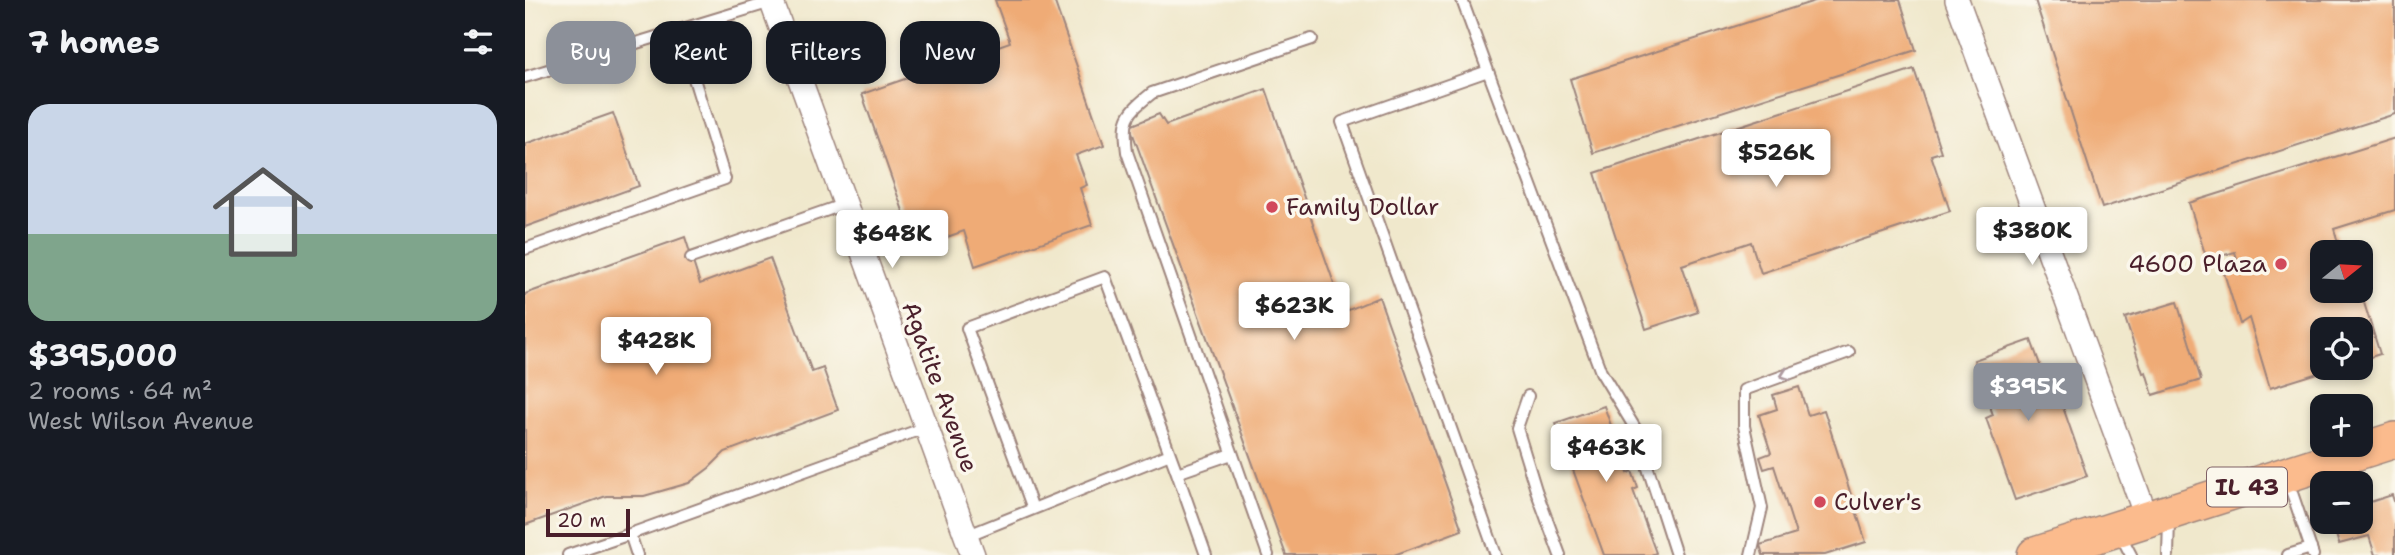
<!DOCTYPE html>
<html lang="en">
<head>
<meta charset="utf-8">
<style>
  :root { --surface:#171b24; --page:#242831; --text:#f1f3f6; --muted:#9ea1a6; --accent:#8c9099 }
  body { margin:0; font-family:"Shantell Sans",sans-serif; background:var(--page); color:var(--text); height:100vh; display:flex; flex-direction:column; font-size:26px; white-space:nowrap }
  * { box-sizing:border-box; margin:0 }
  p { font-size:23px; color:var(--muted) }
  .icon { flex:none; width:38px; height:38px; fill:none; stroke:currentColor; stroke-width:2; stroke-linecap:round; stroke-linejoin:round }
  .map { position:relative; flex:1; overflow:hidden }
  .sheet { display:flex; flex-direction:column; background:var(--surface); width:525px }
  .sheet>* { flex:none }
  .hud { position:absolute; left:21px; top:21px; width:665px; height:63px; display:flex; gap:14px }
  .needle { width:46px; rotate:72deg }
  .tools { position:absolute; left:1785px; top:240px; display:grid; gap:14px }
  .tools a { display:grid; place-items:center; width:63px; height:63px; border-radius:14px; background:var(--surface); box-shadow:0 4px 10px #0003; font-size:35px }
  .scale { position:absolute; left:21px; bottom:18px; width:84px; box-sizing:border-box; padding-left:7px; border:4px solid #4a1f2b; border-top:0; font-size:19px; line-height:24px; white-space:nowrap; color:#4a1f2b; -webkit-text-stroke:5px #fbf7ec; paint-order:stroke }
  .price { position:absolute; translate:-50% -60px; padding:0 16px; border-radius:7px; background:#fff; color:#222; font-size:23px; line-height:46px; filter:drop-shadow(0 2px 4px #0008) }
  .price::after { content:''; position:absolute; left:50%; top:42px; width:21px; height:16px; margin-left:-10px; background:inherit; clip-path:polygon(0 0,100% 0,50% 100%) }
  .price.active { background:var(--accent); color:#fff }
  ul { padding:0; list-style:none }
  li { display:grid; align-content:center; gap:14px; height:371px; padding:0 28px }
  li span { display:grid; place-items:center; height:217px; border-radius:21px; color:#555 }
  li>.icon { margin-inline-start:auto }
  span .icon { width:126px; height:126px; fill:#fffc; stroke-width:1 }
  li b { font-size:30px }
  h2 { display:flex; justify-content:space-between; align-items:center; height:84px; padding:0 28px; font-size:30px }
  .tag { padding:0 24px; border-radius:21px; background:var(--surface); box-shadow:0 4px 10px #0003; font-size:24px; line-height:63px }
  .tag.active { background:var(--accent); color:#fff }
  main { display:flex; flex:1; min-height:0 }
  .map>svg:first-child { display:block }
  .building { fill:#efab76 }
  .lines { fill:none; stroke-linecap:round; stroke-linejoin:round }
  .service-casing { stroke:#9d847c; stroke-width:14 }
  .minor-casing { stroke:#9d847c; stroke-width:26 }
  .primary-casing { stroke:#9d847c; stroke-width:38 }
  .service { stroke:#fff; stroke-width:10 }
  .minor { stroke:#fff; stroke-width:23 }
  .primary { stroke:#fbbb8d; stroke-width:35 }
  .oneway { stroke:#ae9aa0 }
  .poi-dot { fill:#d1495b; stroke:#fbf7ec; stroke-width:2.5 }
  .labels { text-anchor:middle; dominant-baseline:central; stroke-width:7; stroke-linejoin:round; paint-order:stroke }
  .shield { fill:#fbf7ec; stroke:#7f6065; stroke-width:2 }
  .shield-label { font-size:23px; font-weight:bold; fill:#4a1f2b }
  .poi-label { font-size:24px; fill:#4a1f2b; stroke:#fbf7ec; text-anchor:start }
  .street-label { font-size:24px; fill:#4a1f2b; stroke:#fbf7ec }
</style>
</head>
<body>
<main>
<section class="sheet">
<h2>7 homes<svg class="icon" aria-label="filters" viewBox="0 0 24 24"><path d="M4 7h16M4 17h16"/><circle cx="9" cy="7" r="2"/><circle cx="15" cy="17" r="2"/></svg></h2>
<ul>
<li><span style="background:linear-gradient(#c9d6e8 60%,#7fa58c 0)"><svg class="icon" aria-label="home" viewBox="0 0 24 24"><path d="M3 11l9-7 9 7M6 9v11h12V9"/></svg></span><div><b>$395,000</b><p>2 rooms · 64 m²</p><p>West Wilson Avenue</p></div></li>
</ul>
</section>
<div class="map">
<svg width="1870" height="555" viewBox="0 0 1870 555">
  <rect width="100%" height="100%" fill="#fbf7ec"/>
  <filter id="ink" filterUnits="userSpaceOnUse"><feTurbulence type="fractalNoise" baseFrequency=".0143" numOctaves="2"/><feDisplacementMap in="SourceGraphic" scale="14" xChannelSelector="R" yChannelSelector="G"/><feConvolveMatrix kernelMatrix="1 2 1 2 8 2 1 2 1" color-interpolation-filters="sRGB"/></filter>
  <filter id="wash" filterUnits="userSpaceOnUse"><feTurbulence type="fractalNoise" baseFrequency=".00686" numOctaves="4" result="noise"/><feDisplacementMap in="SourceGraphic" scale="28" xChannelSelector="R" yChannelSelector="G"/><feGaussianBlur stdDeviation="1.57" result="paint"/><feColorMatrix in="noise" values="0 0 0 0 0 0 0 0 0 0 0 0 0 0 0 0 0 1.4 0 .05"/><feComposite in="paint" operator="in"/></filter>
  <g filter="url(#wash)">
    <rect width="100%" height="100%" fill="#f0e8cc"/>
    <g id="blocks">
      <path class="building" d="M470,0H529L579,145L551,155L562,185L555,188L567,225L450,266L439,231L391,248L337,94L485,42Z
        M1293,0H1375L1391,50L1068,153L1045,79Z
        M1510,0H1870V114L1577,208Z
        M1389,69L1416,152L1406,155L1425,211L1236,273L1226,242L1157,265L1173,312L1121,329L1070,173Z
        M741,89L819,312L854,297L937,530L869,555H761L605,126L634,114L641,125Z
        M88,113L114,186L0,227V144Z
        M1870,138V210L1809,229L1816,252H1797V290H1835L1855,354L1836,360V329H1797V368H1809L1745,388L1724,318L1715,324L1699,273L1715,268L1710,252L1682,260L1664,203Z
        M160,237L175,284L245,258L287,372L298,368L313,410L200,452L184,468L164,483L119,496H81L0,525V294Z
        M1652,302L1676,380L1628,395L1621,372L1618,373L1600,318Z
        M1506,340L1526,395L1533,393L1562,476L1490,500L1461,418L1468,415L1449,360Z
        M1274,387L1283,415L1299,410L1341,542L1300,555H1238L1235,545L1271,534L1249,466L1239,469L1235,457L1246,453L1234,415L1252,409L1248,395Z
        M1079,406L1103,473L1107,471L1113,488L1108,490L1131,553L1126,555H1079L1031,423Z
        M1867,495L1870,504V555H1850L1844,536L1814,544L1807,522H1836V505Z"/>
    </g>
  </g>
  <g filter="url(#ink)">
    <use href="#blocks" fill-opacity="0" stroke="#9d847c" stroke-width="2"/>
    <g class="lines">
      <defs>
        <path id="service" d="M937,0L963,71
          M0,77L154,30
          M0,249L200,179L154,30L246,2
          M166,258L320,204
          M1003,396L992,428L1011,490L1035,555
          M1762,478L1788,555
          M508,509L442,328L580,277L652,473
          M1595,534L1606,555
          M441,536L645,454
          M43,555L105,534
          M112,555L105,534L402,427
          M681,555L652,473L707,454
          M743,555L602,152C598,118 601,114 627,93L787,39
          M971,555L817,122L963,71L1076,372L1110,428L1151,555
          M1226,555L1237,508L1219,426V390L1324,352
          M1643,555L1644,519
          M1763,555L1786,548"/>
        <path id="minor" d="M246,0L448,555
          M1432,0L1622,519"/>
        <path id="primary" d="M1510,555L1870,440"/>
      </defs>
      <use href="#service" class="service-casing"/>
      <use href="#minor" class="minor-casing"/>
      <use href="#primary" class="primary-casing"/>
      <use href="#service" class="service"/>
      <use href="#minor" class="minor"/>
      <use href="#primary" class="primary"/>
    </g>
    <defs><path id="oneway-chevron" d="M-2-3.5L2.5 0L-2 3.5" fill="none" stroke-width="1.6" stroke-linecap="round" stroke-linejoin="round" transform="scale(1.75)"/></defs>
    <use class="oneway" href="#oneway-chevron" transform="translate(1260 375) rotate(160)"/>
  </g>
  <g class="poi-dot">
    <circle cx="747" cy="207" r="7"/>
    <circle cx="1756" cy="264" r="7"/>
    <circle cx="1295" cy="502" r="7"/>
  </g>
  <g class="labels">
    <rect class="shield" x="1682" y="467.5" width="80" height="39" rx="5"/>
    <g class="shield-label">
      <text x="1722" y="487">IL 43</text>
    </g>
    <g class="poi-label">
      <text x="761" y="207">Family Dollar</text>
      <text x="1742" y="264" text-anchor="end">4600 Plaza</text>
      <text x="1309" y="502">Culver's</text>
    </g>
    <g class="street-label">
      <text transform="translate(415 387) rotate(70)">Agatite Avenue</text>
    </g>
  </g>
</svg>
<div class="tools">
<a><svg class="needle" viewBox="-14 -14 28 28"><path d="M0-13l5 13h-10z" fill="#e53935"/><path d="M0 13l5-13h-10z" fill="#9ea1a6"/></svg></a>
<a><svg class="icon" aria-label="locate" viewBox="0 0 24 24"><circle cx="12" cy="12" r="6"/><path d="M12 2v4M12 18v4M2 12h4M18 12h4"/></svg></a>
<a>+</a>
<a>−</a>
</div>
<div class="scale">20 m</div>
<b class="price" style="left:1251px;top:189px">$526K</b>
<b class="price" style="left:1507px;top:267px">$380K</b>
<b class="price" style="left:367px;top:270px">$648K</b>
<b class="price" style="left:769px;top:342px">$623K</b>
<b class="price" style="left:131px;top:377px">$428K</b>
<b class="price active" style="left:1503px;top:423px">$395K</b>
<b class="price" style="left:1081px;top:484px">$463K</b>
<div class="hud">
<a class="tag active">Buy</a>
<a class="tag">Rent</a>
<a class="tag">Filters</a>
<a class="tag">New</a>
</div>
</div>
</main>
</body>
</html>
